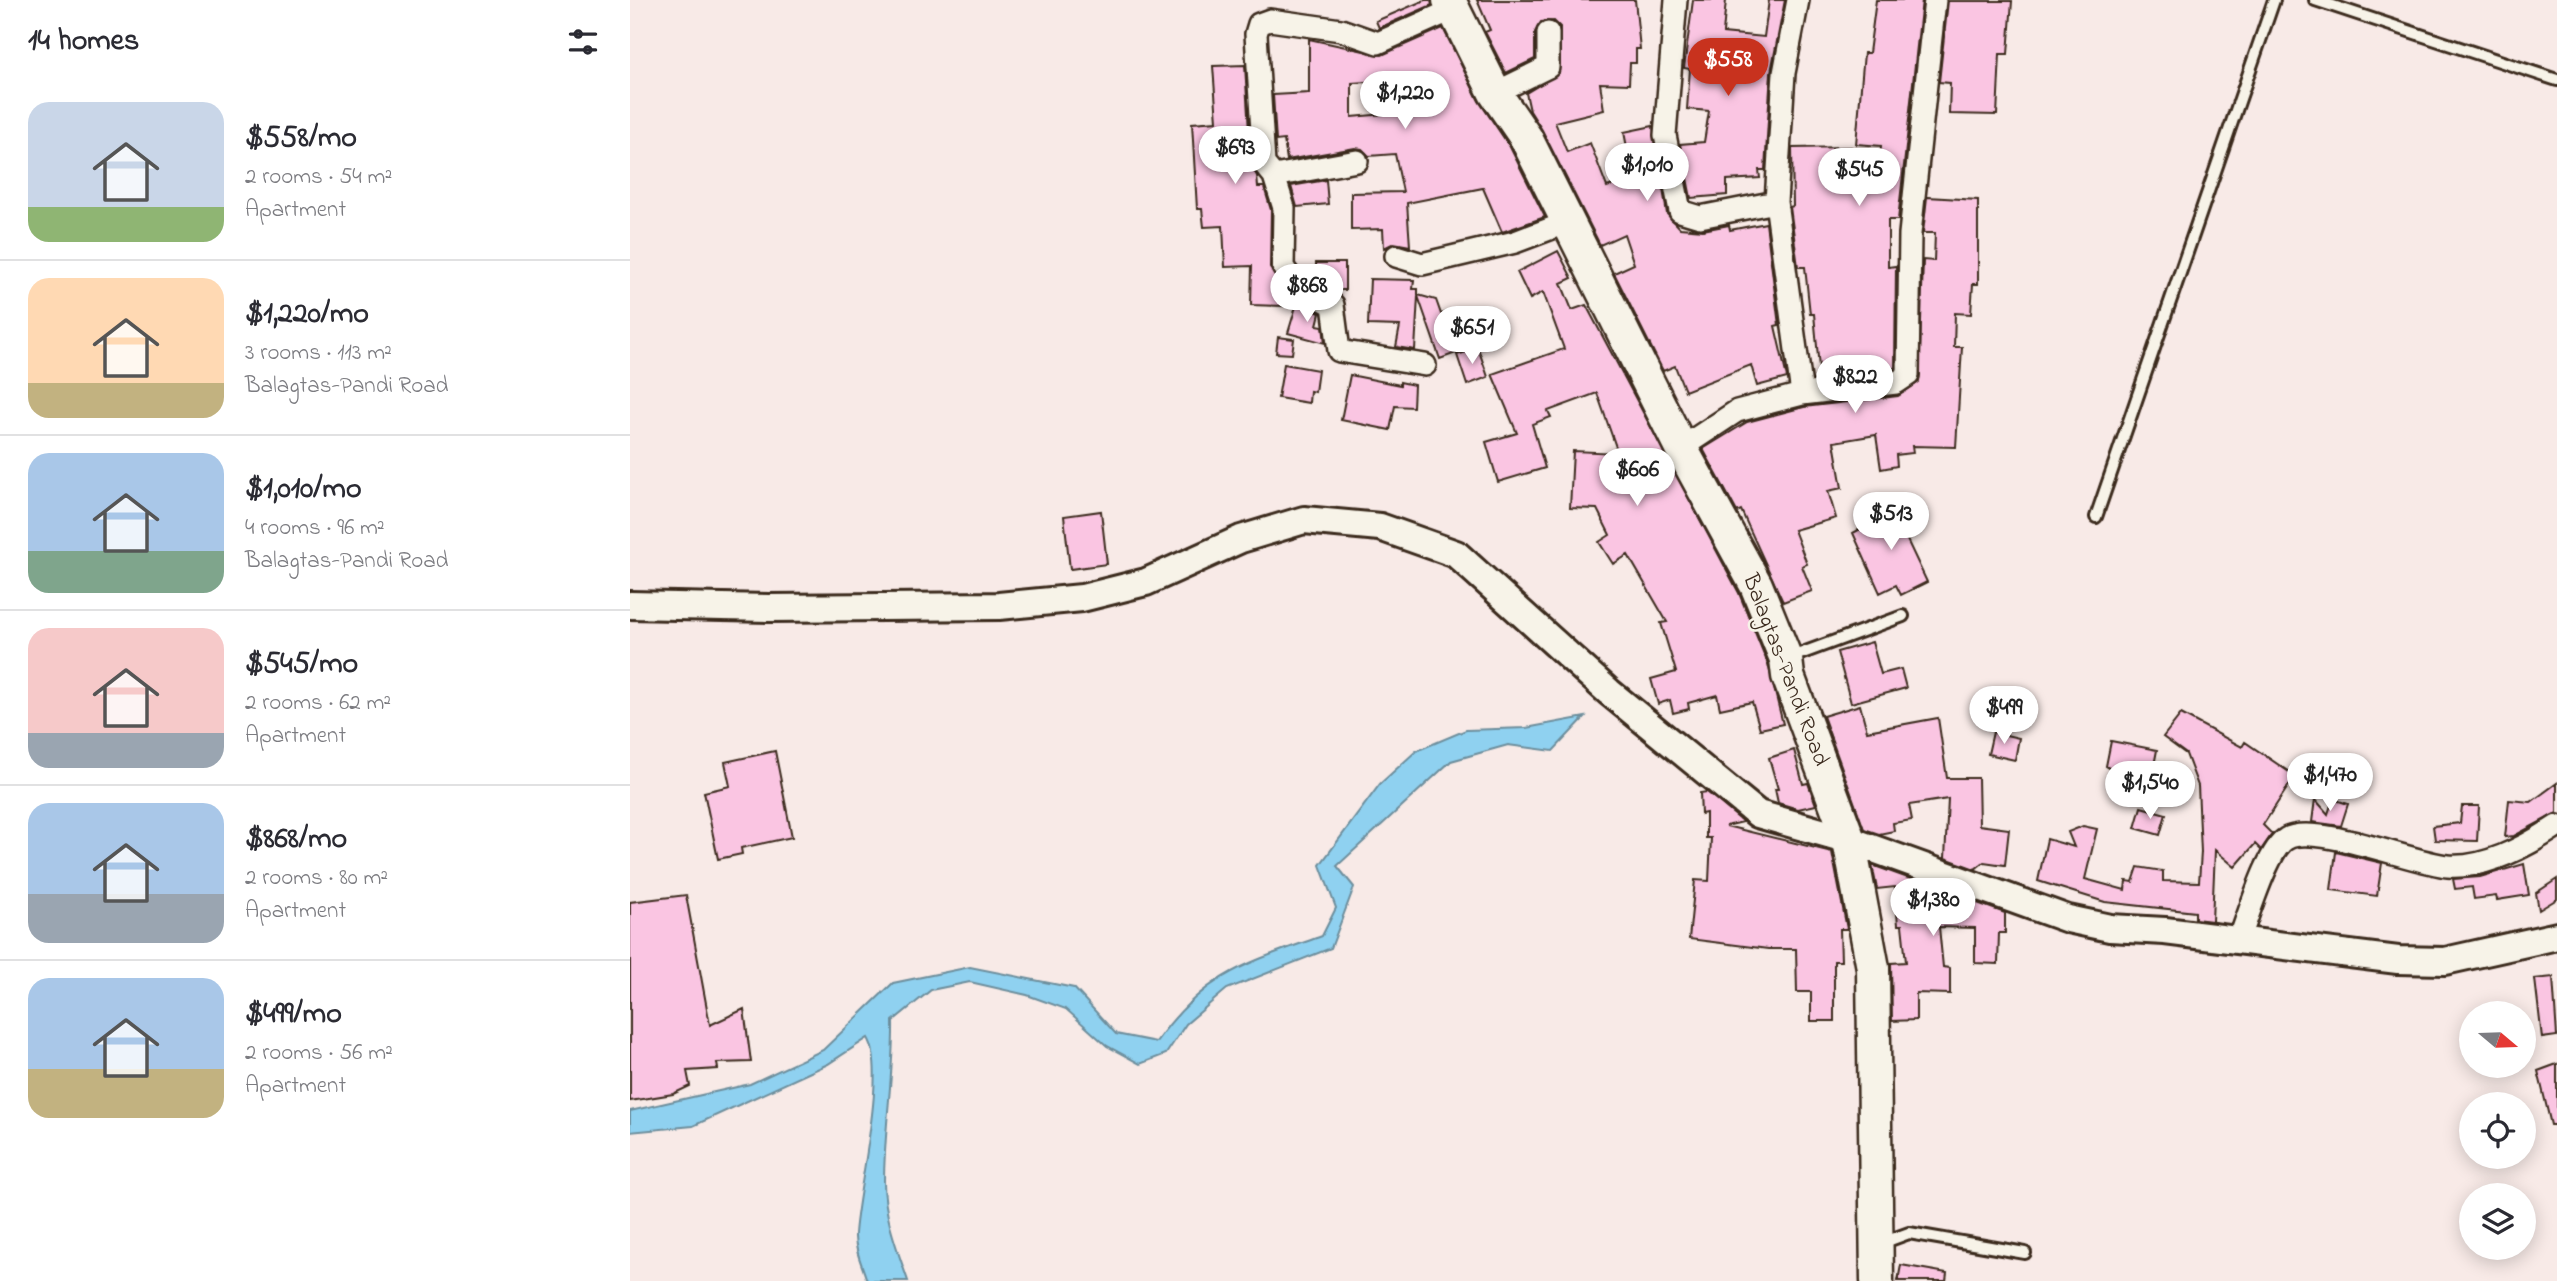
<!DOCTYPE html>
<html lang="en">
<head>
<meta charset="utf-8">
<style>
  :root { --surface:#fff; --page:#f2f2f3; --text:#2b2b33; --muted:#7c7c81; --line:#e1e1e2; --accent:#c8321e }
  body { margin:0; font-family:"Indie Flower",sans-serif; background:var(--page); color:var(--text); height:100vh; display:flex; flex-direction:column; font-size:26px; white-space:nowrap }
  * { box-sizing:border-box; margin:0 }
  p { font-size:23px; color:var(--muted) }
  .icon { flex:none; width:38px; height:38px; fill:none; stroke:currentColor; stroke-width:2; stroke-linecap:round; stroke-linejoin:round }
  .map { position:relative; flex:1; overflow:hidden }
  .details { display:flex; flex-direction:column; background:var(--surface); width:630px }
  .details>* { flex:none }
  .needle { width:46px; rotate:109deg }
  .fabs { position:absolute; left:1829px; top:1001px; display:grid; gap:14px }
  .fabs a { display:grid; place-items:center; width:77px; height:77px; border-radius:50%; background:var(--surface); box-shadow:0 4px 18px #0003; font-size:35px }
  .price { position:absolute; translate:-50% -60px; padding:0 16px; border-radius:24px; background:#fff; color:#222; font-size:23px; line-height:46px; filter:drop-shadow(0 2px 4px #0008) }
  .price::after { content:''; position:absolute; left:50%; top:42px; width:21px; height:16px; margin-left:-10px; background:inherit; clip-path:polygon(0 0,100% 0,50% 100%) }
  .price.active { background:var(--accent); color:#fff }
  ul { padding:0; list-style:none }
  li { display:flex; align-items:center; gap:21px; height:175px; padding:0 28px }
  li+li { border-top:2px solid var(--line) }
  li span { display:grid; place-items:center; flex:none; width:196px; height:140px; border-radius:21px; color:#555 }
  li>.icon { margin-inline-start:auto }
  span .icon { width:84px; height:84px; fill:#fffc; stroke-width:1 }
  li b { font-size:30px }
  h2 { display:flex; justify-content:space-between; align-items:center; height:84px; padding:0 28px; font-size:30px }
  main { display:flex; flex:1; min-height:0 }
  .map>svg:first-child { display:block }
  .water { fill:#8fd1f0; stroke:#6d8e9c; stroke-width:2 }
  .building { fill:#fac5e2; stroke:#3b2a1e; stroke-width:2; fill-rule:evenodd }
  .lines { fill:none; stroke-linecap:round; stroke-linejoin:round }
  .service-casing { stroke:#3b2a1e; stroke-width:16 }
  .minor-casing { stroke:#3b2a1e; stroke-width:26 }
  .tertiary-casing { stroke:#3b2a1e; stroke-width:32 }
  .secondary-casing { stroke:#3b2a1e; stroke-width:37 }
  .service { stroke:#f7f3e8; stroke-width:10 }
  .minor { stroke:#f7f3e8; stroke-width:21 }
  .tertiary { stroke:#f7f3e8; stroke-width:26 }
  .secondary { stroke:#f7f3e8; stroke-width:32 }
  .labels { text-anchor:middle; dominant-baseline:central; stroke-width:5; stroke-linejoin:round; paint-order:stroke }
  .street-label { font-size:23px; fill:#3b2a1e; stroke:#f7f3e8 }
</style>
</head>
<body>
<main>
<section class="details">
<h2>14 homes<svg class="icon" aria-label="filters" viewBox="0 0 24 24"><path d="M4 7h16M4 17h16"/><circle cx="9" cy="7" r="2"/><circle cx="15" cy="17" r="2"/></svg></h2>
<ul>
<li><span style="background:linear-gradient(#c9d6e8 75%,#8fb573 0)"><svg class="icon" aria-label="home" viewBox="0 0 24 24"><path d="M3 11l9-7 9 7M6 9v11h12V9"/></svg></span><div><b>$558/mo</b><p>2 rooms · 54 m²</p><p>Apartment</p></div></li>
<li><span style="background:linear-gradient(#ffd9b3 75%,#c2b280 0)"><svg class="icon" aria-label="home" viewBox="0 0 24 24"><path d="M3 11l9-7 9 7M6 9v11h12V9"/></svg></span><div><b>$1,220/mo</b><p>3 rooms · 113 m²</p><p>Balagtas-Pandi Road</p></div></li>
<li><span style="background:linear-gradient(#a9c7e8 70%,#7fa58c 0)"><svg class="icon" aria-label="home" viewBox="0 0 24 24"><path d="M3 11l9-7 9 7M6 9v11h12V9"/></svg></span><div><b>$1,010/mo</b><p>4 rooms · 96 m²</p><p>Balagtas-Pandi Road</p></div></li>
<li><span style="background:linear-gradient(#f6c9c9 75%,#9aa5b1 0)"><svg class="icon" aria-label="home" viewBox="0 0 24 24"><path d="M3 11l9-7 9 7M6 9v11h12V9"/></svg></span><div><b>$545/mo</b><p>2 rooms · 62 m²</p><p>Apartment</p></div></li>
<li><span style="background:linear-gradient(#a9c7e8 65%,#9aa5b1 0)"><svg class="icon" aria-label="home" viewBox="0 0 24 24"><path d="M3 11l9-7 9 7M6 9v11h12V9"/></svg></span><div><b>$868/mo</b><p>2 rooms · 80 m²</p><p>Apartment</p></div></li>
<li><span style="background:linear-gradient(#a9c7e8 65%,#c2b280 0)"><svg class="icon" aria-label="home" viewBox="0 0 24 24"><path d="M3 11l9-7 9 7M6 9v11h12V9"/></svg></span><div><b>$499/mo</b><p>2 rooms · 56 m²</p><p>Apartment</p></div></li>
</ul>
</section>
<div class="map">
<svg width="1927" height="1281" viewBox="0 0 1927 1281">
  <rect width="100%" height="100%" fill="#f8eae7"/>
  <filter id="ink" filterUnits="userSpaceOnUse"><feTurbulence type="fractalNoise" baseFrequency=".0143" numOctaves="2"/><feDisplacementMap in="SourceGraphic" scale="14" xChannelSelector="R" yChannelSelector="G"/><feConvolveMatrix kernelMatrix="1 2 1 2 8 2 1 2 1" color-interpolation-filters="sRGB"/></filter>
  <g filter="url(#ink)">
    <path class="water" d="M955,717L923,751L878,745L821,761L707,866L724,887L701,948L597,989L556,1024L536,1054L510,1064L477,1046L436,1009L397,995L340,982L301,990L263,1021C264,1074 254,1128 254,1182C254,1216 267,1249 278,1281H237C233,1267 224,1249 225,1234C227,1193 258,1070 238,1038L198,1064L63,1126L0,1132V1111L120,1084L193,1050L263,983L340,967L444,988L486,1034L526,1042C574,974 617,963 692,936L706,908L690,865L750,784L786,751L836,730L896,728Z"/>
    <path class="building" d="M795,0H801L802,5L749,28L746,21Z
      M847,0H1005L1010,49H1006V63H1000L999,84L970,83L974,110L925,122L937,152L960,143L977,187L1003,178L994,132L1023,126L1037,214L1050,228L1073,230L1099,225L1100,230L1136,223L1149,325L1145,326L1157,378L1127,386L1121,365L1055,391L1045,366L1033,371L984,273L1004,264L994,234L970,245L912,130L900,111L896,93L929,73L930,27L924,21L911,22L905,32V59L876,73L855,32L860,30Z
      M1063,0H1096L1093,33L1134,37L1139,0H1155L1141,72L1135,170H1129L1130,178L1097,180V195L1061,198L1050,144L1074,142L1079,111L1057,109L1060,69L1054,68Z
      M1246,0H1292L1268,220H1258V267L1266,266L1265,368L1190,379L1184,314H1180L1175,267H1168L1160,207L1163,206L1162,148L1221,147L1222,173H1249L1251,146L1226,144L1234,53H1239Z
      M1318,1H1382L1378,54H1370L1367,115L1319,114L1320,83L1309,82Z
      M813,28L849,101L880,147L915,217L872,232L853,188L777,203L780,246L764,243L754,248L753,229L721,230V193L773,192L765,154L739,156L732,149L725,148L657,160L654,140L646,141L643,95L679,93V39L752,55ZM754,81L766,113L722,117V83Z
      M615,65L621,165L627,176L628,187H634L641,210L640,267L654,291V306L621,305L622,266L595,267L593,226L574,227L572,209H567L562,123L587,121L583,66Z
      M696,180L698,204L667,207L661,186Z
      M1297,197L1348,200V284H1343L1341,314L1325,313L1324,347H1332L1326,447L1282,446L1283,453L1266,455L1267,466L1251,469L1246,435L1204,442L1212,488L1198,491L1206,518L1164,530L1177,564L1172,566L1182,591L1153,602L1111,510L1107,512L1073,449L1117,422L1174,407L1268,396L1289,382L1293,260L1304,261L1305,233H1293Z
      M928,251L942,278L931,283L942,310L956,305L1109,593L1138,664L1153,724L1130,729L1122,702L1090,709L1087,695L1058,703L1059,709L1043,713L1040,700L1028,704L1021,679L1046,672L1031,623L1037,622L998,555L983,564L969,542L980,535L967,509L940,508L943,451L988,453L967,393L918,411L921,417L902,424L915,468L868,482L856,442L887,433L862,374L934,349L913,292L900,299L887,272Z
      M686,263H715V290H703L686,281Z
      M740,279L784,280L783,289H788V295L806,300L811,314L816,313L829,335L831,334L837,349L810,359L788,296L785,350L766,347L770,326L738,325Z
      M667,303L690,313L687,325L693,326L695,343L658,333Z
      M648,337L664,339L662,354L646,353Z
      M848,348L858,377L837,385L827,355Z
      M654,364L688,370L685,392L680,391L679,403L648,398Z
      M720,375L770,385V382L784,385L783,407L765,406L760,430L711,420Z
      M1278,503L1286,517L1270,525L1297,582L1271,595L1266,585L1250,593L1223,533Z
      M471,511L477,564L440,569L434,516Z
      M1242,642L1251,674L1271,669L1276,688L1221,703L1207,652Z
      M1230,705L1237,731L1308,718L1317,778H1348L1349,825L1379,829L1375,865L1354,862L1345,869L1315,858L1318,799L1279,805L1282,820L1263,823L1264,831L1249,834L1234,829L1193,716Z
      M1551,714L1612,747L1615,742L1665,776L1633,825L1642,834L1631,850L1625,844L1605,867L1585,850L1582,921L1565,919V912L1475,902L1408,881L1417,839L1444,847L1438,832L1453,826L1467,829L1455,879L1495,890L1496,881L1503,882L1508,867L1533,871V881L1569,882L1571,852L1568,786L1556,754L1533,737Z
      M1363,732L1389,738L1385,760L1358,754Z
      M1481,741L1527,750L1520,786L1510,787L1476,766Z
      M1164,750L1173,784L1178,783L1186,805L1168,809L1148,803L1145,789H1148L1139,758Z
      M145,751L162,837L111,848L112,854L88,859L74,792L100,786L95,762Z
      M1927,783V813L1884,836L1875,837L1879,800L1901,802Z
      M1077,792L1113,822L1096,826L1202,852L1217,929H1210L1211,961H1204V1021H1181V992H1167L1166,949H1138L1059,939L1065,880L1079,881L1081,838H1076V813L1071,814L1070,793Z
      M1685,799L1698,814L1703,799L1718,804L1711,826L1682,822Z
      M1832,806H1849L1847,841L1805,840L1803,826L1830,823Z
      M1511,807L1536,814L1530,835L1505,828Z
      M1706,852L1752,863L1747,896L1701,890Z
      M1894,864L1899,895L1867,900L1866,896L1844,899L1842,887L1825,889L1823,879L1850,877Z
      M1242,865L1375,913V933H1369L1368,964L1345,963V928L1309,927L1313,967L1320,968V994L1286,993V1020L1262,1021L1261,963L1276,962L1272,925H1268L1265,887L1247,889Z
      M1927,879V899L1909,910L1906,893Z
      M56,895L80,1025L114,1009L121,1062L87,1063L88,1069L57,1071L60,1086L43,1094L0,1101V902Z
      M1923,977L1927,1036L1912,1038L1905,979Z
      M1927,1064V1125H1921L1908,1071Z
      M1271,1265L1317,1273L1316,1281H1268Z"/>
    <g class="lines">
      <defs>
        <path id="service" d="M1685,0L1927,80
          M1466,517L1644,0
          M1159,658L1273,616
          M1249,1244L1279,1233L1395,1253"/>
        <path id="minor" d="M1046,0L1035,135L1050,211L1070,217L1146,202
          M1168,0L1154,73L1146,202L1172,394
          M865,93L918,67V33
          M644,176L727,161
          M766,256L792,264L885,242L938,222
          M795,365L709,351L703,305L666,285L653,267L654,208L644,176L634,164L626,34L629,24L640,20L711,30L748,43L824,9
          M1051,448L1107,411L1172,394L1266,383L1278,375L1280,234L1305,0
          M1609,940C1618,918 1637,850 1656,839C1683,822 1784,863 1818,866C1856,869 1897,846 1927,826"/>
        <path id="tertiary" d="M0,605L139,608L369,606L452,598L516,582L611,539L674,520L750,527L826,554L979,692L1128,814L1219,840L1438,919L1480,928L1535,931L1768,960L1815,961L1927,936"/>
        <path id="secondary" d="M819,0L865,93L896,138L1051,448L1126,585L1156,659L1158,676L1219,840L1243,968L1247,1281"/>
      </defs>
      <use href="#service" class="service-casing"/>
      <use href="#minor" class="minor-casing"/>
      <use href="#tertiary" class="tertiary-casing"/>
      <use href="#secondary" class="secondary-casing"/>
      <use href="#service" class="service"/>
      <use href="#minor" class="minor"/>
      <use href="#tertiary" class="tertiary"/>
      <use href="#secondary" class="secondary"/>
    </g>
  </g>
  <g class="labels">
    <g class="street-label">
      <text transform="translate(1155 670) rotate(69)">Balagtas-Pandi Road</text>
    </g>
  </g>
</svg>
<div class="fabs">
<a><svg class="needle" viewBox="-14 -14 28 28"><path d="M0-13l5 13h-10z" fill="#e53935"/><path d="M0 13l5-13h-10z" fill="#7c7c81"/></svg></a>
<a><svg class="icon" aria-label="locate" viewBox="0 0 24 24"><circle cx="12" cy="12" r="6"/><path d="M12 2v4M12 18v4M2 12h4M18 12h4"/></svg></a>
<a><svg class="icon" aria-label="layers" viewBox="0 0 24 24"><path d="M12 4l9 5-9 5-9-5zM3 14l9 5 9-5"/></svg></a>
</div>
<b class="price active" style="left:1098px;top:98px">$558</b>
<b class="price" style="left:775px;top:131px">$1,220</b>
<b class="price" style="left:605px;top:186px">$693</b>
<b class="price" style="left:1017px;top:203px">$1,010</b>
<b class="price" style="left:1229px;top:208px">$545</b>
<b class="price" style="left:677px;top:324px">$868</b>
<b class="price" style="left:842px;top:366px">$651</b>
<b class="price" style="left:1225px;top:415px">$822</b>
<b class="price" style="left:1007px;top:508px">$606</b>
<b class="price" style="left:1261px;top:552px">$513</b>
<b class="price" style="left:1374px;top:746px">$499</b>
<b class="price" style="left:1700px;top:813px">$1,470</b>
<b class="price" style="left:1520px;top:821px">$1,540</b>
<b class="price" style="left:1303px;top:938px">$1,380</b>
</div>
</main>
</body>
</html>
